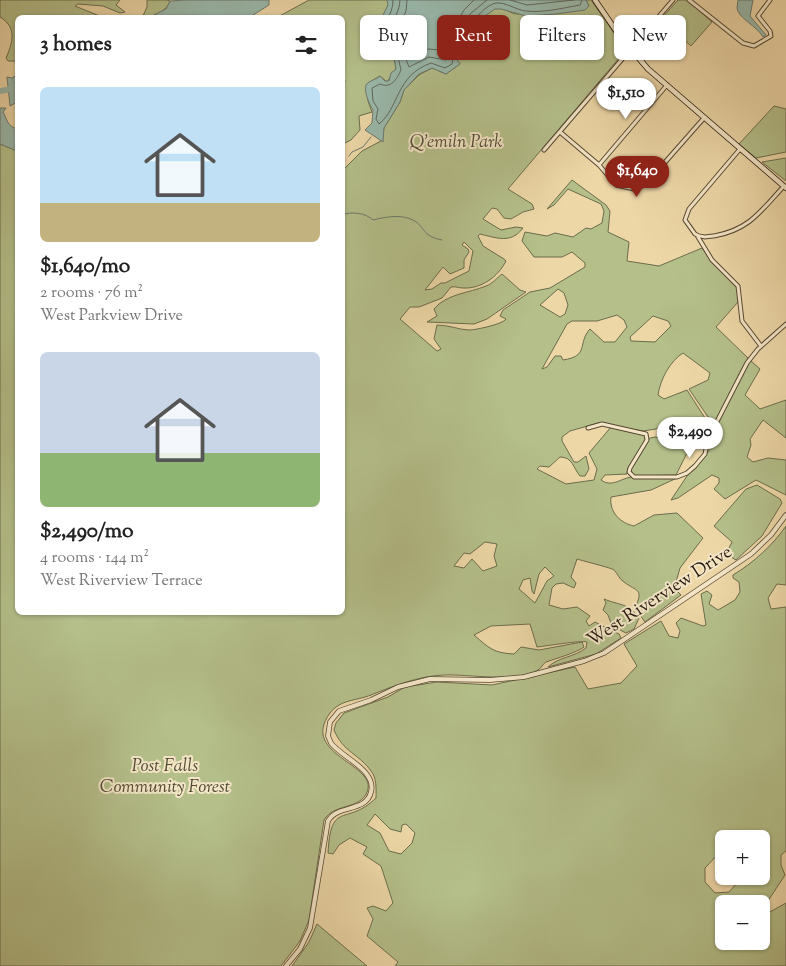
<!DOCTYPE html>
<html lang="en">
<head>
<meta charset="utf-8">
<style>
  :root { --surface:#fff; --page:#f2f2f2; --text:#222; --muted:#767676; --accent:#8f2418 }
  body { margin:0; font-family:"Sorts Mill Goudy",serif; background:var(--page); color:var(--text); height:100vh; display:flex; flex-direction:column; font-size:19px; white-space:nowrap }
  * { box-sizing:border-box; margin:0 }
  p { font-size:16px; color:var(--muted) }
  .icon { flex:none; width:28px; height:28px; fill:none; stroke:currentColor; stroke-width:2; stroke-linecap:round; stroke-linejoin:round }
  .map { position:relative; flex:1; overflow:hidden }
  .sheet { position:absolute; left:15px; top:15px; width:330px; height:600px; display:flex; flex-direction:column; background:var(--surface); border-radius:8px; box-shadow:0 1px 4px #0004 }
  .sheet>* { flex:none }
  .hud { position:absolute; left:360px; top:15px; width:350px; height:45px; display:flex; gap:10px }
  .fabs { position:absolute; left:715px; top:830px; display:grid; gap:10px }
  .fabs a { display:grid; place-items:center; width:55px; height:55px; border-radius:8px; background:var(--surface); box-shadow:0 1px 4px #0004; font-size:25px }
  .price { position:absolute; translate:-50% -42px; padding:0 11px; border-radius:18px; background:#fff; color:#222; font-size:16px; line-height:32px; filter:drop-shadow(0 1px 2px #0008) }
  .price::after { content:''; position:absolute; left:50%; top:30px; width:15px; height:11px; margin-left:-8px; background:inherit; clip-path:polygon(0 0,100% 0,50% 100%) }
  .price.selected { background:var(--accent); color:#fff }
  ul { padding:0; list-style:none }
  li { display:grid; align-content:center; gap:10px; height:265px; padding:0 25px }
  li span { display:grid; place-items:center; height:155px; border-radius:8px; color:#555 }
  li>.icon { margin-inline-start:auto }
  span .icon { width:90px; height:90px; fill:#fffc; stroke-width:1 }
  li b { font-size:21px }
  h2 { display:flex; justify-content:space-between; align-items:center; height:60px; padding:0 25px; font-size:21px }
  .tag { padding:0 18px; border-radius:8px; background:var(--surface); box-shadow:0 1px 4px #0004; font-size:18px; line-height:45px }
  .tag.selected { background:var(--accent); color:#fff }
  .map>svg:first-child { display:block }
  .green { fill:#b4bf8a; stroke:#6c6c4c; fill-rule:evenodd }
  .water { fill:#99b9ac; stroke:#6b796d }
  .lines { fill:none; stroke-linecap:round; stroke-linejoin:round }
  .shore { stroke:#5f685d; stroke-width:1 }
  .stream { stroke:#6b796d; stroke-width:1 }
  .river { stroke:#99b9ac; stroke-width:6 }
  .minor-casing { stroke:#574834; stroke-width:5 }
  .tertiary-casing { stroke:#574834; stroke-width:5.5 }
  .secondary-casing { stroke:#25180e; stroke-width:6 }
  .minor { stroke:#f3e5c6; stroke-width:3 }
  .tertiary { stroke:#f3e5c6; stroke-width:4 }
  .secondary { stroke:#f3e5c6; stroke-width:4.5 }
  .labels { text-anchor:middle; dominant-baseline:central; stroke-width:4; stroke-linejoin:round; paint-order:stroke }
  .park-label { font-size:18px; font-style:italic; fill:#504a33; stroke:#f3e5c6 }
  .street-label { font-size:18px; fill:#25180e; stroke:#f3e5c6 }
</style>
</head>
<body>
<div class="map">
<svg width="786" height="966" viewBox="0 0 786 966">
  <rect width="100%" height="100%" fill="#edd7a7"/>
  <filter id="stains"><feTurbulence type="fractalNoise" baseFrequency=".004" numOctaves="4"/><feColorMatrix values="0 0 0 0 .2 0 0 0 0 .09 0 0 0 0 .02 0 0 0 .5 -.17"/></filter>
  <radialGradient id="worn" r=".72"><stop offset=".6" stop-color="#630" stop-opacity="0"/><stop offset="1" stop-color="#630" stop-opacity=".3"/></radialGradient>
  <path class="green" d="M0,0H120L116,5L125,12L120,13L103,6L78,4L75,6L102,17L18,18L17,61H8L6,58C13,42 17,27 0,17Z
    M147,0H167L170,1C167,12 152,17 142,18L147,7Z
    M309,0H387L389,2L375,48L381,55L394,56L396,69L387,82L380,76L368,83V101L372,112L359,116L360,130L351,140L343,144L342,91L345,81L342,76V18H276Z
    M586,0H591L626,50L508,189L532,204L534,209L523,212L511,219L504,218L497,209L492,208L483,219L501,230L516,227L523,228C511,244 497,238 480,234L478,236L483,246L504,259L506,261C498,277 481,289 463,288C458,288 456,286 451,287L442,298L419,307H410L400,319L437,351L441,349L434,339L437,325C449,325 460,330 469,330C476,330 503,324 506,319L500,316L503,310L530,292L550,288L585,267V263L572,252L562,257H534L522,241L525,232L547,236L555,233L573,237L586,228L591,229L602,223L604,211L601,204L568,189L554,205L547,209L572,180L606,205L610,211L608,232L629,242L627,261L659,266L702,248C709,258 735,282 737,289C738,293 738,298 738,302L716,327L748,358L716,420L708,417L689,389L708,380L710,373L683,353C670,361 660,380 658,395L664,399L687,390L705,418L714,425L709,435L705,434L696,440L686,455L676,475L634,476L630,472L631,469L650,438L655,437L666,439L674,435L676,429L673,423L667,421L656,429L643,431L598,423L570,431L562,437V441L574,462H578L586,456L589,469L585,476H580C573,468 573,457 560,457L549,467L540,466L537,469L566,484L594,480L597,469L589,453L611,427L645,435L646,440L628,468L627,474L605,475L601,480C612,488 621,478 632,477C646,476 662,480 677,478L651,490L611,497C609,512 620,523 634,526L654,515L677,513L703,538L680,568L676,582L678,584L674,588L681,595L645,622L635,608C644,588 637,592 624,582C619,579 618,574 614,570C612,568 583,561 577,559L571,577L576,583L574,588L563,583L556,584L552,588L549,605L563,609L577,607L590,616L586,621L589,626L595,622L619,634L621,638L596,654L548,667C558,657 575,657 586,648L587,642C582,640 547,646 537,647L530,624L491,626L474,635C489,648 493,653 514,654L521,647L539,650L582,642L584,647C578,652 555,659 546,662C542,664 542,668 538,670C515,683 470,674 444,675C418,676 394,686 371,695C356,701 341,699 330,713C299,755 379,764 367,792C360,810 334,803 324,820L309,920L300,941L281,966H0V144L18,151V612H342L343,170L362,151L381,141L384,128L400,102L404,90L419,75L432,68L446,74L460,64L457,60C465,46 480,8 499,8C505,8 511,14 517,14C540,15 566,9 589,6ZM464,242L473,251L469,271L445,283H441L432,289L425,290L443,267L450,274L464,268V260L469,252L468,249L462,245ZM558,289L564,293L568,305L565,314L560,317L540,305ZM617,315L624,320L627,327L615,342H604L590,329C577,343 590,356 563,360L561,356H555L547,367L542,369L567,324L572,321H597ZM653,316L668,321L671,326L655,342L631,341L630,337ZM485,542L497,544L494,556L497,566L483,571L472,559L464,568L454,566L464,553L470,554ZM545,567L554,576L547,581L535,603L519,589L523,580L530,578L532,591L534,594L539,574Z
    M678,0H687L712,22L691,46L661,19Z
    M774,106L786,109V152L756,158L739,144Z
    M786,158V181L762,162Z
    M502,274L520,290L526,292L487,319L474,324L427,322L437,316L434,309C446,294 469,293 486,286C492,284 497,278 502,274Z
    M750,360L760,369L745,395L760,409L786,400V438L763,420L750,439L751,445L747,457L753,462L768,458L786,460V495L756,480L725,499L714,489L719,483V478L712,475L678,498L671,500L689,473L713,446L718,422Z
    M757,485L780,499L782,503L762,536L736,560L726,554L732,542L714,526L746,489Z
    M786,526V585L777,584L768,598L771,609L786,607V851L781,855V865L785,875L764,907L768,913L786,903V966H395L398,962L367,936L373,919L367,908L373,906L386,911L393,903L381,866L363,854L367,847L350,838L339,845L333,854L328,853C331,799 346,827 376,798C376,789 377,778 371,771C359,754 343,752 334,730L336,723L344,713L388,697L405,687L437,682L492,685L575,667L588,689L621,683L637,666L624,644L661,621L669,636L678,638L680,631L676,623L681,618L703,626L706,625L701,594L707,591L712,595L709,604L718,610L735,600L740,592L739,582L733,578V575C753,563 773,545 786,526ZM375,814L390,829L401,832L402,825L406,824L415,833L412,843L401,854L389,851L380,833L367,825ZM746,833L755,839H761V876H743L729,892L715,893L705,882V868L720,852L724,854V839H741ZM724,904H761V941H724Z
    M604,599C618,605 629,603 639,618L634,629L626,633L612,626L608,615L603,610L606,603Z
    M317,924L367,966H292L309,942Z"/>
  <path class="water" d="M185,0H269V5L250,17H150L166,9L170,1Z
    M387,0H586L589,6L585,10L556,14L526,16L501,9H495L479,20L457,60L460,64L446,74L432,68L419,74L404,90L400,102L384,128L383,142L365,130L372,123L373,110C369,104 364,92 366,85C367,82 377,79 380,76L385,81H389L391,73L396,69L394,56L381,55L375,48L377,27L388,5Z
    M738,0H753L750,16L766,35L763,37C758,27 738,18 737,8C737,5 738,3 738,0Z
    M17,75V102L10,106L7,77L12,78Z
    M0,108H6L3,112C8,120 6,125 17,129V151L0,144Z"/>
  <g class="lines">
    <path class="shore" d="M393,0C394,14 380,27 380,45L384,50L390,49L397,53L401,70C397,79 391,89 380,84L372,88L373,101L378,109L376,119L379,124C400,107 395,76 431,63L445,68L452,64C454,48 477,7 496,3C506,2 516,10 526,11C543,13 563,8 580,5L582,0
      M400,0C400,14 388,26 387,41L402,49L409,67L429,57L446,60L470,14L487,0
      M407,0L406,11L395,35L406,43L414,54L428,49L441,50L464,10L474,0
      M510,0L527,5L574,0"/>
    <path class="stream" d="M349,156L352,152L363,147L371,137
      M342,215C351,211 366,213 373,220C385,217 401,214 413,220C426,227 421,236 442,240"/>
    <path class="river" d="M0,91L18,88"/>
    <defs>
      <path id="minor" d="M689,0L743,43L754,46L771,36L770,31L758,16L770,0
        M560,132L599,165L616,185L634,189L645,185L704,118
        M740,149L689,209L685,220L695,234C701,238 707,237 714,236C749,230 761,211 784,186
        M544,150L673,0
        M599,165L667,85
        M698,237L712,260L738,286L742,321L761,346
        M588,428L602,424L646,434L647,440L630,468L629,472L634,477H677L687,473L695,466L705,454L708,439L747,363L758,349L786,324"/>
      <path id="tertiary" d="M286,966L300,949L310,928L328,821C337,804 366,813 371,792C377,770 341,757 331,743L328,736L330,722L339,711L371,700L398,687L430,679L490,680L524,677L584,661L604,653L751,554L771,535L786,515"/>
      <path id="secondary" d="M595,0L619,35L648,69L786,188"/>
    </defs>
    <use href="#minor" class="minor-casing"/>
    <use href="#tertiary" class="tertiary-casing"/>
    <use href="#secondary" class="secondary-casing"/>
    <use href="#minor" class="minor"/>
    <use href="#tertiary" class="tertiary"/>
    <use href="#secondary" class="secondary"/>
  </g>
  <g class="labels">
    <g class="park-label">
      <text x="456" y="143">Q'emiln Park</text>
      <text x="165" y="767">Post Falls<tspan x="165" dy="21">Community Forest</tspan></text>
    </g>
    <g class="street-label">
      <text transform="translate(660 597) rotate(-33)">West Riverview Drive</text>
    </g>
  </g>
  <rect width="100%" height="100%" filter="url(#stains)"/>
  <rect width="100%" height="100%" fill="url(#worn)"/>
</svg>
<div class="fabs">
<a>+</a>
<a>−</a>
</div>
<b class="price" style="left:626px;top:120px">$1,510</b>
<b class="price selected" style="left:637px;top:198px">$1,640</b>
<b class="price" style="left:690px;top:459px">$2,490</b>
<div class="hud">
<a class="tag">Buy</a>
<a class="tag selected">Rent</a>
<a class="tag">Filters</a>
<a class="tag">New</a>
</div>
<section class="sheet">
<h2>3 homes<svg class="icon" aria-label="filters" viewBox="0 0 24 24"><path d="M4 7h16M4 17h16"/><circle cx="9" cy="7" r="2"/><circle cx="15" cy="17" r="2"/></svg></h2>
<ul>
<li><span style="background:linear-gradient(#bfe0f5 75%,#c2b280 0)"><svg class="icon" aria-label="home" viewBox="0 0 24 24"><path d="M3 11l9-7 9 7M6 9v11h12V9"/></svg></span><div><b>$1,640/mo</b><p>2 rooms · 76 m²</p><p>West Parkview Drive</p></div></li>
<li><span style="background:linear-gradient(#c9d6e8 65%,#8fb573 0)"><svg class="icon" aria-label="home" viewBox="0 0 24 24"><path d="M3 11l9-7 9 7M6 9v11h12V9"/></svg></span><div><b>$2,490/mo</b><p>4 rooms · 144 m²</p><p>West Riverview Terrace</p></div></li>
</ul>
</section>
</div>
</body>
</html>
